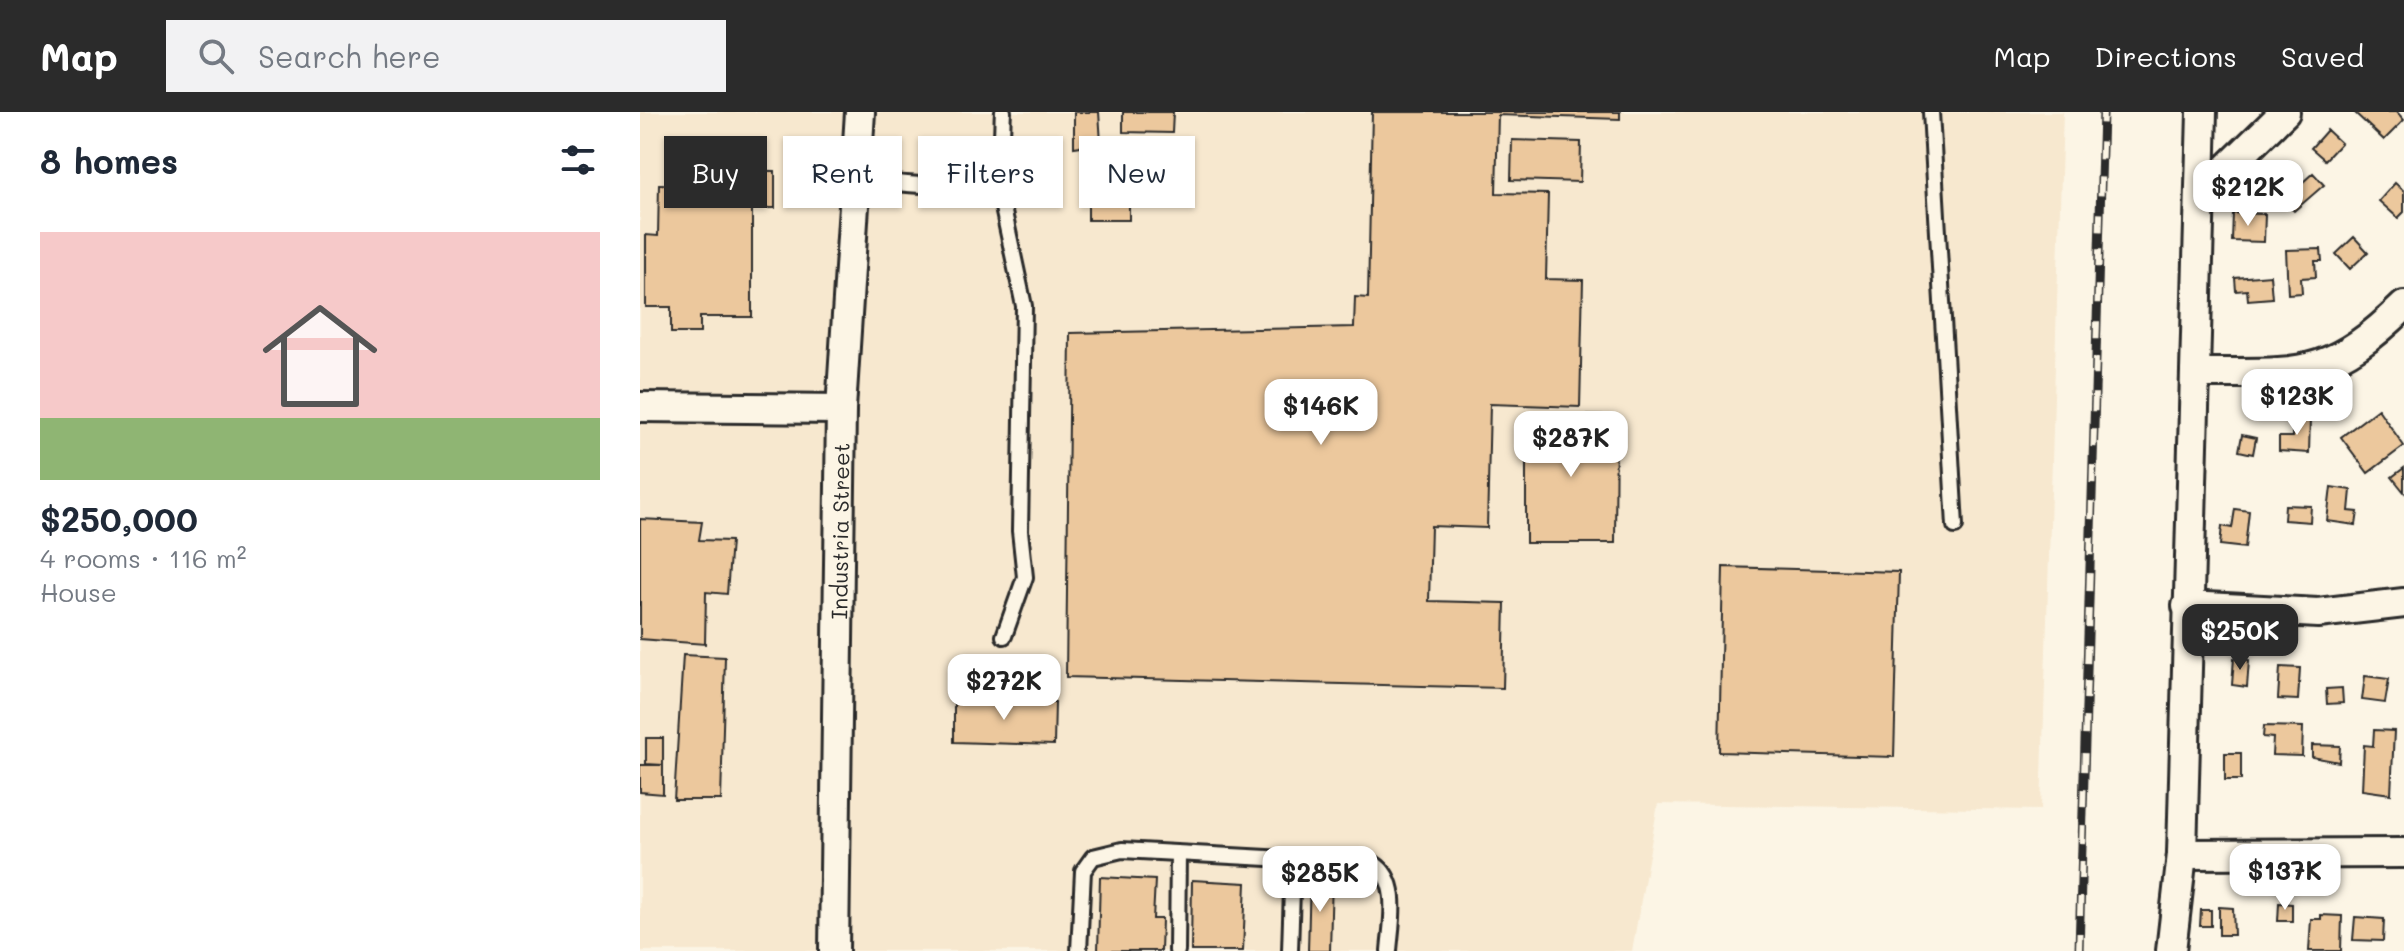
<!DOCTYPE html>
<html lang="en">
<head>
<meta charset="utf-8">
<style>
  :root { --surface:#fff; --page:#f2f2f3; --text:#1f2937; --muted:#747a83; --line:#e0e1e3; --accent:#2b2b2b }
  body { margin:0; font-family:Mali,sans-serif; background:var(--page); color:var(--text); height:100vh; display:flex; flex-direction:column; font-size:30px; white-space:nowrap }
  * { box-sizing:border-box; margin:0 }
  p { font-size:26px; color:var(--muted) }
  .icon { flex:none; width:44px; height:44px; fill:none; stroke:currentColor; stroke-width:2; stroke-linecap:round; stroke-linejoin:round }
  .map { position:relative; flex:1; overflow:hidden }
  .sheet { display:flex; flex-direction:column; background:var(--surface); width:640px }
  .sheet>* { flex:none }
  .top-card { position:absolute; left:24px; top:24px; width:760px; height:72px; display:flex; gap:16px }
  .price { position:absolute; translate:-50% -68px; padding:0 18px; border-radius:16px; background:#fff; color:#222; font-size:26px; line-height:52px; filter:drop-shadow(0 2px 4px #0008) }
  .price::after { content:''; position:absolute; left:50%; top:48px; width:24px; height:18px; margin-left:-12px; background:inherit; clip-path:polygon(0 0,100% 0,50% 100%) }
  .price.current { background:var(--accent); color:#fff }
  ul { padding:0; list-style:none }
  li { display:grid; align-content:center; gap:16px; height:424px; padding:0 40px }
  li+li { border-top:2px solid var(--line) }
  li span { display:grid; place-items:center; height:248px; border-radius:0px; color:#555 }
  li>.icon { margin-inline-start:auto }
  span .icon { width:144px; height:144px; fill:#fffc; stroke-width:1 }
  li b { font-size:34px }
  h2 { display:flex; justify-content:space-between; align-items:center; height:96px; padding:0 40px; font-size:34px }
  .tag { padding:0 28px; border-radius:0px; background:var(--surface); box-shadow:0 2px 6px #0004; font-size:28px; line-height:72px }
  .tag.current { background:var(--accent); color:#fff }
  header { display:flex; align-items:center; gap:48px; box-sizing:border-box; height:112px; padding:0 40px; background:var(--accent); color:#fff }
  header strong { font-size:38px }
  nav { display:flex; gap:44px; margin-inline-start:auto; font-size:28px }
  .search { width:560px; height:72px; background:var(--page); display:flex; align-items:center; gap:20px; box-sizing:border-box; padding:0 28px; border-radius:0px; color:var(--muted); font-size:30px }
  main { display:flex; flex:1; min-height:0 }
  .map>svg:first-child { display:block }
  .built { fill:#f7e8cf }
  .building { fill:#ecc89d; stroke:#2b2b2b; stroke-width:2 }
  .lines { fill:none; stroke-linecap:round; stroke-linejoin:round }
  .service-casing { stroke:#2b2b2b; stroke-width:20 }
  .minor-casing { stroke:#2b2b2b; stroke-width:34 }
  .service { stroke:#fcf5e5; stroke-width:14 }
  .minor { stroke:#fcf5e5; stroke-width:28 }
  .rail-casing { stroke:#2b2b2b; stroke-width:9 }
  .rail { stroke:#fcf5e5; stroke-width:6; stroke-dasharray:18; stroke-linecap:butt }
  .labels { text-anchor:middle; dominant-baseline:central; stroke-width:6; stroke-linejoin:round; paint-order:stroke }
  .street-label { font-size:22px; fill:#2b2b2b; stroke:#fcf5e5 }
</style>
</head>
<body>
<header>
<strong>Map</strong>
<div class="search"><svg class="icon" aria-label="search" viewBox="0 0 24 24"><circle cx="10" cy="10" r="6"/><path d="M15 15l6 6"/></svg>Search here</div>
<nav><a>Map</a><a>Directions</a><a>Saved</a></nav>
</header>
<main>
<section class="sheet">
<h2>8 homes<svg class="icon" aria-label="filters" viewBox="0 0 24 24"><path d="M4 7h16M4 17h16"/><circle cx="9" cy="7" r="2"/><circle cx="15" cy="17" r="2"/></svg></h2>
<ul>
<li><span style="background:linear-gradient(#f6c9c9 75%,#8fb573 0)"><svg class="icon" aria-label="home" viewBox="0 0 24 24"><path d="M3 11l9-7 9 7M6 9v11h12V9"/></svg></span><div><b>$250,000</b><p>4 rooms · 116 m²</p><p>House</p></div></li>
</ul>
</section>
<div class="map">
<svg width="1764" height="839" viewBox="0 0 1764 839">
  <rect width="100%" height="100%" fill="#fcf5e5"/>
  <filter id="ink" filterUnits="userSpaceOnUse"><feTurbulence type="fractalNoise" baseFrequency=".0125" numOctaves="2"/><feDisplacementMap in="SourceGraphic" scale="16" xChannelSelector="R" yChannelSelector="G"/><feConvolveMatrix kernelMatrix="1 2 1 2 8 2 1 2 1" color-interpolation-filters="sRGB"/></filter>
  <g filter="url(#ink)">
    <path class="built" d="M0,0H1423L1401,698L1018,692L992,839H0Z"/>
    <path class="building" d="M434,0H459L461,31L434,35Z
      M483,0H533L532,21L483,20Z
      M732,0H980V7L858,3L856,81L908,82L906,167L943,168L940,295L850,292L847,416L791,414L789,489L865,491L863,576L426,565L430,221L714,215L715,185L728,186Z
      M1714,0H1757L1764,8L1744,28Z
      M1687,18L1701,31L1685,48L1671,36Z
      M872,28L941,30L940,70L871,68Z
      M56,58L135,59V96H112V205H60V221H31V195H6V123L18,124L19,72L56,73Z
      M1673,61L1684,73L1654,99L1643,88Z
      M1755,71L1764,79V100L1758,106L1739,89Z
      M448,74H489V108H448Z
      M1593,101L1625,102L1624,130L1592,129Z
      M1714,125L1728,140L1710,157L1696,142Z
      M1681,137L1682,149H1675L1676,165L1661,166L1662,181L1648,182L1646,138Z
      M1630,163L1632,186L1608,188L1607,178L1596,179L1595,166Z
      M1738,297L1764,334L1728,361L1701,325Z
      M886,303L976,304L975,431H886Z
      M1653,305L1670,306L1669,341L1639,339V325H1652Z
      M1602,323L1616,326L1613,342L1599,339Z
      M1764,356V380L1752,365Z
      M1691,375L1711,378L1709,399L1718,400L1716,413L1687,409Z
      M1645,393L1671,394L1670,410L1644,408Z
      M1595,397L1609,399L1605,436L1580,433L1582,414L1592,416Z
      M0,407L62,410L59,428L91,429L87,482L66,480L65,532L0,527Z
      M1083,455L1259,460L1254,645L1079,640Z
      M43,543L85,545L81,688H34Z
      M1594,546L1609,548L1607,575L1592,573Z
      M1640,555L1660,556L1658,588L1638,587Z
      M1725,564L1749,567L1745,591L1722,588Z
      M1702,576L1703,591L1687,592L1686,577Z
      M314,588L415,590L414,633L314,630Z
      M1624,614L1663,615L1662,644L1632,643L1633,626L1623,625Z
      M1734,618L1754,619L1751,682L1722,678L1724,633L1733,634Z
      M6,626H23V653L6,652Z
      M1672,633L1700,634L1699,650L1672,645Z
      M1585,641H1601V668H1585Z
      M0,653H23V682L0,680Z
      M670,764L692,765L690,839H668Z
      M460,765L515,768L513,807H522L521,839H458Z
      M552,768L606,771L603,839H551Z
      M1639,791L1652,792V809H1638Z
      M1579,795L1593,796L1594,823H1579Z
      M1561,798H1571V814H1560Z
      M1681,803L1702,804L1701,839H1669L1671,807H1681Z
      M1715,805L1744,807L1743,829L1713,828Z"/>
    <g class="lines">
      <defs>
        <path id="service" d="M1291,0L1315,414
          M353,49L384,194L380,419L385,465L364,524
          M218,67C262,70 346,91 361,31C363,22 362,10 363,0
          M439,839L443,759L453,745L482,738L734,752C761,769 751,811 749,839
          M537,839L538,741
          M650,839L653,746"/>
        <g id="minor">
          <path d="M1561,82L1645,0"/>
          <path d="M1555,261C1658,260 1686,270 1764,194"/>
          <path d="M0,295L201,297"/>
          <path d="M1547,494L1678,501L1764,491"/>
          <path d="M1542,742L1764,741"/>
          <path id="s1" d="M194,839L201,297L220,0"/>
          <path d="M1531,839L1542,742L1562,0"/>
        </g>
      </defs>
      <use href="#service" class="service-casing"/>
      <use href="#minor" class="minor-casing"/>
      <use href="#service" class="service"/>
      <use href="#minor" class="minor"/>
      <defs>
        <path id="rail" d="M1439,839L1463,0"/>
      </defs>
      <use href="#rail" class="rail-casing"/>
      <use href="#rail" class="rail"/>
    </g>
  </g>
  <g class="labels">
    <g class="street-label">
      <text stroke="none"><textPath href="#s1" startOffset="420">Industria Street</textPath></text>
    </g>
  </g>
</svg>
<b class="price" style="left:1608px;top:116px">$212K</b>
<b class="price" style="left:1657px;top:325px">$123K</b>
<b class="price" style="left:681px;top:335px">$146K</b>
<b class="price" style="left:931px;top:367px">$287K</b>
<b class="price current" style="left:1600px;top:560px">$250K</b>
<b class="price" style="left:364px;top:610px">$272K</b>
<b class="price" style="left:1645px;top:800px">$137K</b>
<b class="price" style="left:680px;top:802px">$285K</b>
<div class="top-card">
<a class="tag current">Buy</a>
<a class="tag">Rent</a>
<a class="tag">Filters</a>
<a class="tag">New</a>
</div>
</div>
</main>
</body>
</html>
